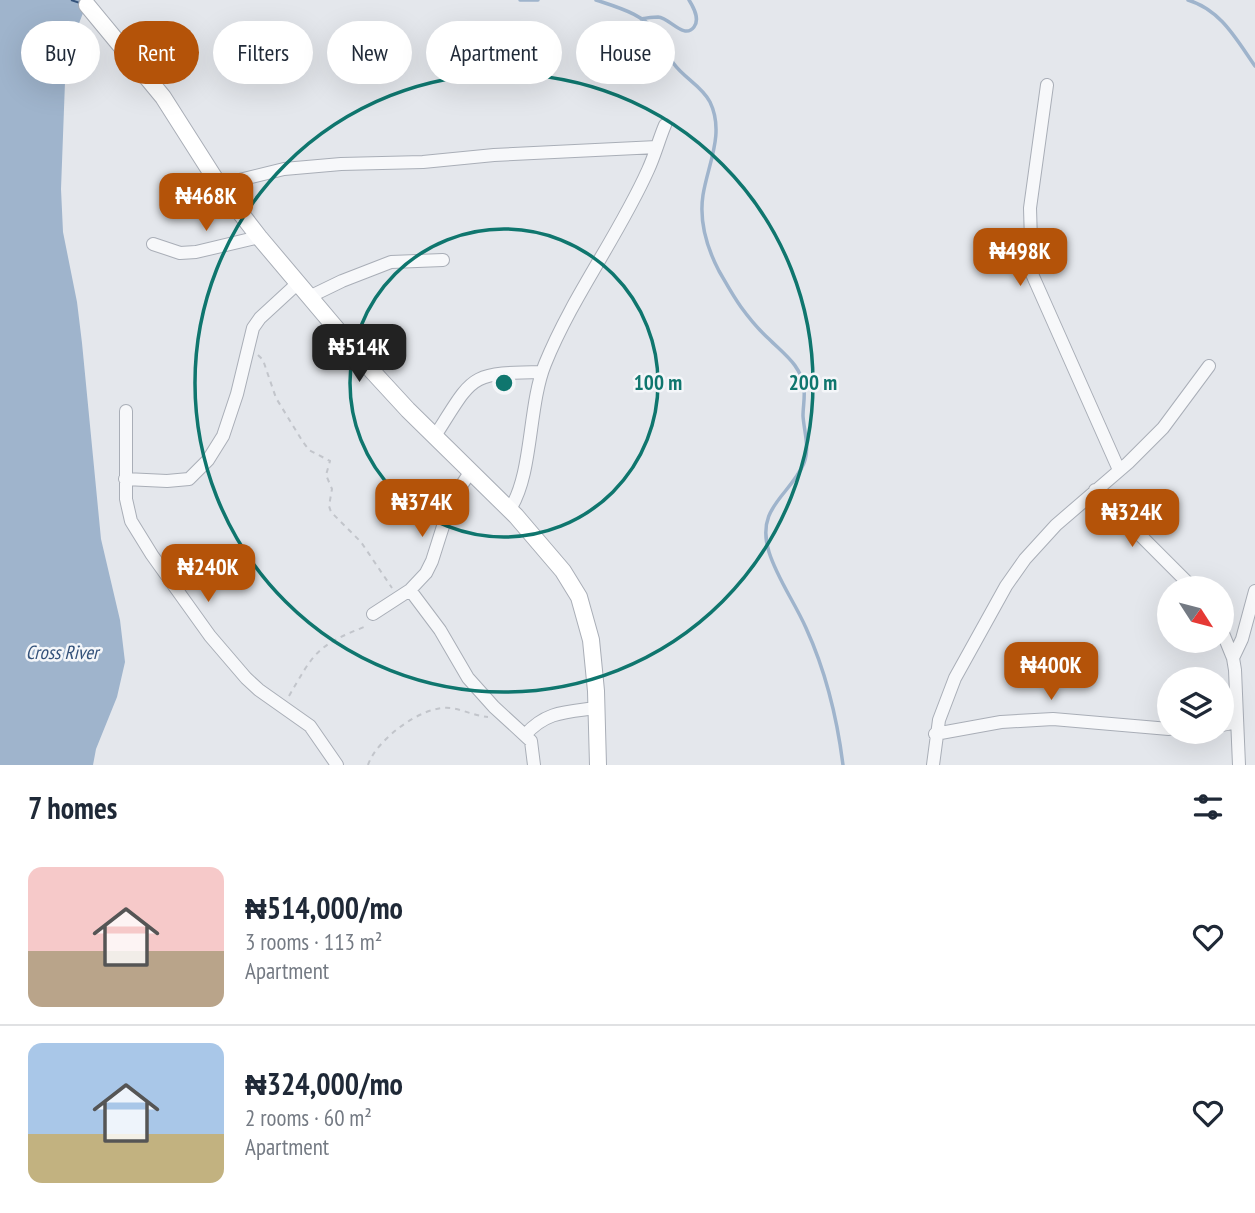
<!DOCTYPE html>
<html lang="en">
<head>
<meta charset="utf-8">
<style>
  :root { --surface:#fff; --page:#f6f6f7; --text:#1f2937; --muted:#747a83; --line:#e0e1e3; --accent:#b45309 }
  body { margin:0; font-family:"PT Sans Narrow",sans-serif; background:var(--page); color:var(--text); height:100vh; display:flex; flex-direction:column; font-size:26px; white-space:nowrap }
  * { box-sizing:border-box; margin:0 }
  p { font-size:23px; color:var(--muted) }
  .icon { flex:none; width:38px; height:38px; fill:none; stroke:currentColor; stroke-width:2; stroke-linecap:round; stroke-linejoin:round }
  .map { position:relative; height:765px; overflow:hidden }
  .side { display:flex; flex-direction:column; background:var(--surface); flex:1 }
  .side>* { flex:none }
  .top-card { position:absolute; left:21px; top:21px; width:700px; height:63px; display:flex; gap:14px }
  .needle { width:46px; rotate:126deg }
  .buttons { position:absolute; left:1157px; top:576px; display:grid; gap:14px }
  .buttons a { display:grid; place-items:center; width:77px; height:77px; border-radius:50%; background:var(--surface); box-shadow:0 7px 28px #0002; font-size:35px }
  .price { position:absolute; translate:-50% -60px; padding:0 16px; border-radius:14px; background:var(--accent); color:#fff; font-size:23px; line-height:46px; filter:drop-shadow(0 2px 4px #0008) }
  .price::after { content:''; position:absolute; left:50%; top:42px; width:21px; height:16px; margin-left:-10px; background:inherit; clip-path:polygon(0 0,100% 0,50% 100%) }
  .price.on { background:#222; color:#fff }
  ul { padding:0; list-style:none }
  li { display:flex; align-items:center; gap:21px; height:175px; padding:0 28px }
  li+li { border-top:2px solid var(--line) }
  li span { display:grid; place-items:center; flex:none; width:196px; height:140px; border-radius:14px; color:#555 }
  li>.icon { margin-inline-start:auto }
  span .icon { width:84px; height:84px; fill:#fffc; stroke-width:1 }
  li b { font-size:30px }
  h2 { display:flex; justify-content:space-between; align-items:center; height:84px; padding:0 28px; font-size:30px }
  .tag { padding:0 24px; border-radius:32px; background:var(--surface); box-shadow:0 7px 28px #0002; font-size:24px; line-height:63px }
  .tag.on { background:var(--accent); color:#fff }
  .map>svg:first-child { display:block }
  .water { fill:#9fb4cc }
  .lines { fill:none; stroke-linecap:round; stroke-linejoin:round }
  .stream { stroke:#9fb4cc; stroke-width:3.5 }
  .ferry { stroke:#34527a; stroke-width:2; stroke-dasharray:9 7; stroke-linecap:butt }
  .street-casing { stroke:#a9aeb7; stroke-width:14 }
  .secondary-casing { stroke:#a9aeb7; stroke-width:18 }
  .path { stroke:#c2c5cb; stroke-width:2; stroke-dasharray:5 5; stroke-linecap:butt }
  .street { stroke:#f7f8fa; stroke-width:12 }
  .secondary { stroke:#fff; stroke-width:16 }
  .ring { fill:none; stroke:#0f766e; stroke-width:3.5 }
  .labels { text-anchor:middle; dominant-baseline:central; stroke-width:5; stroke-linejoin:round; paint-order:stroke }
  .water-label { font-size:19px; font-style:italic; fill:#34527a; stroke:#f4f6f9 }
  .centre { fill:#0f766e; stroke:#f4f6f9; stroke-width:3.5 }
  .ring-label { font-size:21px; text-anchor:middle; font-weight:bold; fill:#0f766e; stroke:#f4f6f9; stroke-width:5; stroke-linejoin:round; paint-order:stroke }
</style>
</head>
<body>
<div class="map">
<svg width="1255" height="765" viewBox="0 0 1255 765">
  <rect width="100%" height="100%" fill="#e4e7ec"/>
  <path class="water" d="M0,0H88L73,39L65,82L61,189L63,232L77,302L82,343L101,539L120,620L125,662L117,697L96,749L93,765H0Z"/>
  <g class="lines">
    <path class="stream" d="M520,0H538
      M596,0C617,7 647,15 659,36C664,45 667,55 674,64C684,78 702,86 710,102C725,133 708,164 703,195C699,221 707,248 719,271C726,283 733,296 741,307C749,318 759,330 769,339C784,354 802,366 804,389C805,398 803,407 803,416C804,431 810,448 804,463C790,496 755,507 769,552C777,578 795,603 806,628C826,672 837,717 843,765
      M1188,0C1221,10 1236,39 1255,66
      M641,19C646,18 653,17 658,17C670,18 684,40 694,27C700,19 694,8 689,0"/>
    <path class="ferry" d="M71,0L80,3"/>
    <defs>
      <path id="street" d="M1047,85L1030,208L1032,274L1119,470
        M219,185L284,169L341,164L423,162L494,155L657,147
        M153,244L180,253L196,252L259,237
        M309,297L342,281L391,262L443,260
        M126,411V499L131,521L152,555L210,636L246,678L259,690L310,726L337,765
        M435,436C474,375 468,373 542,372
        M125,479L167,481L189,479L208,460L223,436L237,394L253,328L260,318L298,283
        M1095,490L1193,588
        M510,509C533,474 528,406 545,364C573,295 618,237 648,170C655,155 659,139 665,125
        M410,590L440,630L468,678L494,707L531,741L534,765
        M373,614L410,590L426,573L432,561L451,501L471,471
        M1222,631L1233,658L1235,670L1239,765
        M1233,658L1242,639L1255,591
        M1222,725L1237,722
        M935,734L1001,722L1053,719L1169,729
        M525,735C546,711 567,712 596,708
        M933,765L939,720L955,678L1006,586L1025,559L1056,525L1128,463L1163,428L1209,366"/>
      <path id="secondary" d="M87,5L163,97L219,185L259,237L373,372L408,410L516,516L563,571L579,597L591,640L596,691L598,765"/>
    </defs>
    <use href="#street" class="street-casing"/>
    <use href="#secondary" class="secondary-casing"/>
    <path class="path" d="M258,355L263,360L276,398L303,442L309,450L330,461L326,475L332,489L329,506L331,512L361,542L392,588
      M289,696C314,653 316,646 364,627L366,624
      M368,765C376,740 423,704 451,708C464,710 475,716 488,717"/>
    <use href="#street" class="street"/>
    <use href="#secondary" class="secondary"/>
  </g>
  <g class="ring">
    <circle cx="504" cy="383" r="154"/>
    <circle cx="504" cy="383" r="309"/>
  </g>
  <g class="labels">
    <g class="water-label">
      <text x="62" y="652">Cross River</text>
    </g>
  </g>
  <circle cx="504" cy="383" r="10" class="centre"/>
  <g class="ring-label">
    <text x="658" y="390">100 m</text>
    <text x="813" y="390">200 m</text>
  </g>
</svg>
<div class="buttons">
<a><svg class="needle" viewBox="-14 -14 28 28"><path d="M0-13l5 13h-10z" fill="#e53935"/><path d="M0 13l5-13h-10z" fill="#747a83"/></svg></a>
<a><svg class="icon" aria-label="layers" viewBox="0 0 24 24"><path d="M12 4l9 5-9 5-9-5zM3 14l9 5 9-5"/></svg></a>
</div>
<b class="price" style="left:206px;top:233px">₦468K</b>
<b class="price" style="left:1020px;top:288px">₦498K</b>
<b class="price on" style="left:359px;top:384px">₦514K</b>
<b class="price" style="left:422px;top:539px">₦374K</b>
<b class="price" style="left:1132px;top:549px">₦324K</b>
<b class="price" style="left:208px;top:604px">₦240K</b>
<b class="price" style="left:1051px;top:702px">₦400K</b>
<div class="top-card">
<a class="tag">Buy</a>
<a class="tag on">Rent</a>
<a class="tag">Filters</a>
<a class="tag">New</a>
<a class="tag">Apartment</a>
<a class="tag">House</a>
</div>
</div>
<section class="side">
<h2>7 homes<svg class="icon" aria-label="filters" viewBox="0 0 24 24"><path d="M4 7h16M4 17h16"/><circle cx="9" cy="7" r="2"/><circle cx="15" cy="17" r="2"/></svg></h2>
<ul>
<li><span style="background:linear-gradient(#f6c9c9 60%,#b9a48a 0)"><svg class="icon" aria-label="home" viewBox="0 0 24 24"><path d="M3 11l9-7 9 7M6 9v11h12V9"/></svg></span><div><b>₦514,000/mo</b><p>3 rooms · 113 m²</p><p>Apartment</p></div><svg class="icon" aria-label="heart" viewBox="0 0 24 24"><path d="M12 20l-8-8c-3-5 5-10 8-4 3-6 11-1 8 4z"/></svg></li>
<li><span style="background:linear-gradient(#a9c7e8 65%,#c2b280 0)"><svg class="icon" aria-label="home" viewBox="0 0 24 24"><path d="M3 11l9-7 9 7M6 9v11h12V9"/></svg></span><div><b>₦324,000/mo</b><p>2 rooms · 60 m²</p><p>Apartment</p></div><svg class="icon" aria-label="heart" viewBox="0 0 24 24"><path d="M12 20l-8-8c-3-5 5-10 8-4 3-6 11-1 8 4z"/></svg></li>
</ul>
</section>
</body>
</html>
